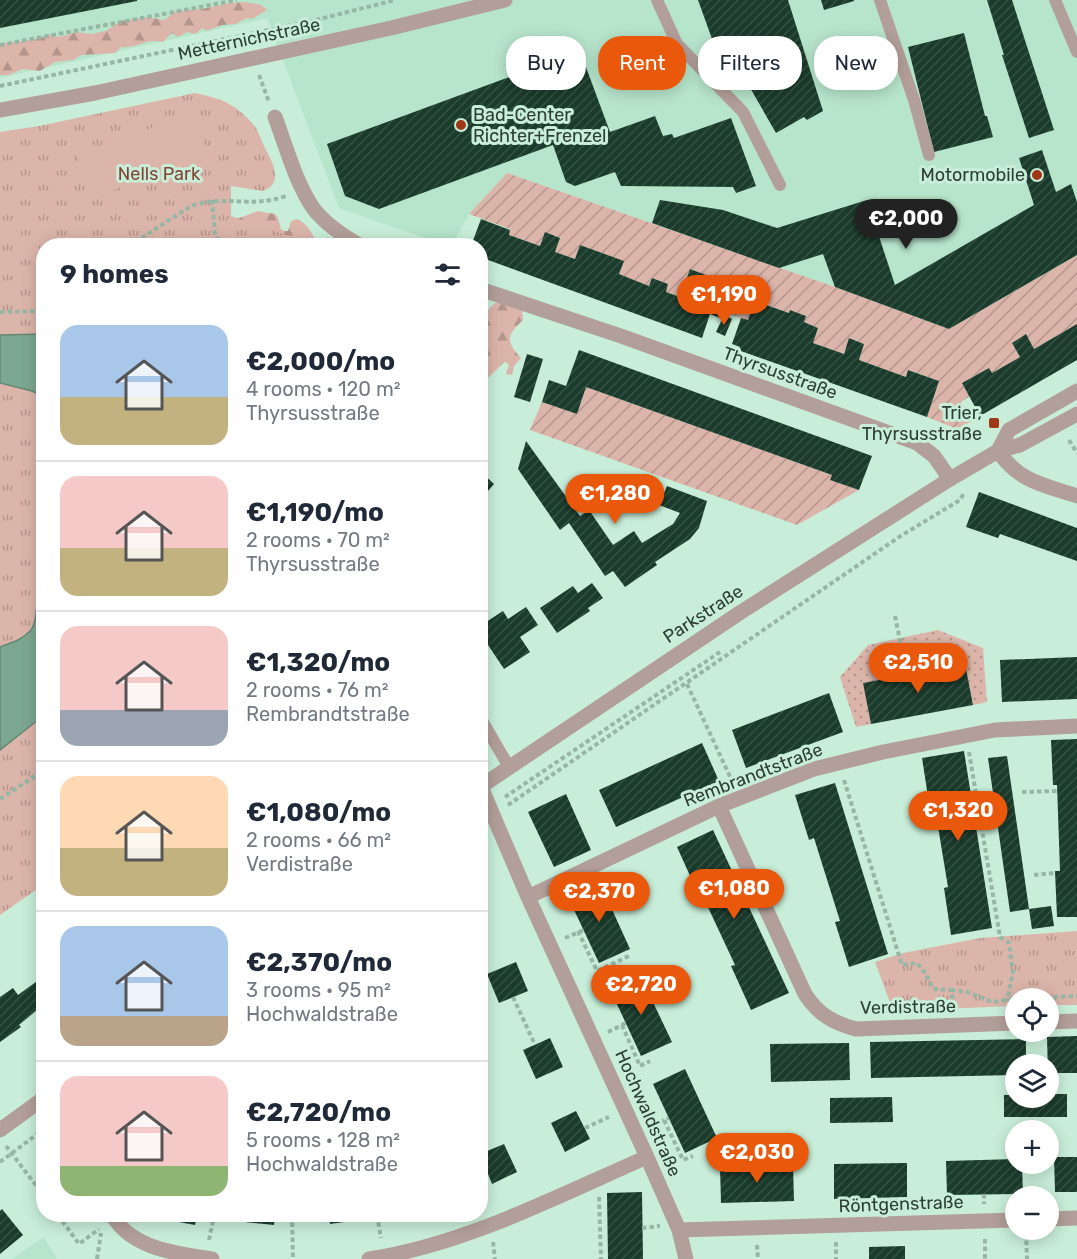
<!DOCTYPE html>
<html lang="en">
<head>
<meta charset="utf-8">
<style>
  :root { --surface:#fff; --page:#f6f6f7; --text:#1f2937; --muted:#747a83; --line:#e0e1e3; --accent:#ea580c }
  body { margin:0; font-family:Rubik,sans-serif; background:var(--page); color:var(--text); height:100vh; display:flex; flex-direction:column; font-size:22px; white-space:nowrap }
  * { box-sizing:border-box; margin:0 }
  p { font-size:20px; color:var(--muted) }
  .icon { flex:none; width:33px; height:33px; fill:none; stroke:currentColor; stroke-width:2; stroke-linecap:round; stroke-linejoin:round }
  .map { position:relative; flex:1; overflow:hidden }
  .side { position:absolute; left:36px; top:238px; width:452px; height:984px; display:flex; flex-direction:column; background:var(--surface); border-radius:24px; box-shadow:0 3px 15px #0003 }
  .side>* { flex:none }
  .guide { position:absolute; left:506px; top:36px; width:482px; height:54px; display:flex; gap:12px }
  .controls { position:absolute; left:1005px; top:988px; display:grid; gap:12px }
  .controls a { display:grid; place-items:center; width:54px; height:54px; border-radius:50%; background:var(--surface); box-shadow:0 3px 15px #0003; font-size:30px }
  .price { position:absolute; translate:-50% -51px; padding:0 14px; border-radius:21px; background:var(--accent); color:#fff; font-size:20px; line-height:39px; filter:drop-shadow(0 2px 3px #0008) }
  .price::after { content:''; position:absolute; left:50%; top:36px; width:18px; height:14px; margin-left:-9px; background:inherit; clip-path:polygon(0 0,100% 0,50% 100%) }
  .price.current { background:#222; color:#fff }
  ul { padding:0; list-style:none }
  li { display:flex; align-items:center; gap:18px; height:150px; padding:0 24px }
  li+li { border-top:2px solid var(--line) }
  li span { display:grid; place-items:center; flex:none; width:168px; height:120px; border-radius:18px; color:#555 }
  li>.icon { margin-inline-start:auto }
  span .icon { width:72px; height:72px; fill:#fffc; stroke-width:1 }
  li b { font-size:26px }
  h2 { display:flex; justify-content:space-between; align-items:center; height:72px; padding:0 24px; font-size:26px }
  .chip { padding:0 21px; border-radius:24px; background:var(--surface); box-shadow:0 3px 15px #0003; font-size:21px; line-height:54px }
  .chip.current { background:var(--accent); color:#fff }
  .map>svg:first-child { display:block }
  .built { fill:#b7e5cb }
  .grass { fill:url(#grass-dots) }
  .forest { fill:url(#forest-firs) }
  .park { fill:url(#park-tufts) }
  .garden { fill:url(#garden-furrows) }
  .pitch { fill:#dcb5aa }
  .water { fill:#7ca790; stroke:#658875; stroke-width:1.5 }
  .building { fill:url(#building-hatch) }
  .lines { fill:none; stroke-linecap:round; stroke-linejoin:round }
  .path { stroke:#97b6a5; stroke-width:4; stroke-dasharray:4.5 3; stroke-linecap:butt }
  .service { stroke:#b39f99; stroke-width:12 }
  .minor { stroke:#b39f99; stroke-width:15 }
  .tertiary { stroke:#b39f99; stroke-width:15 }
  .poi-dot { fill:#9f3817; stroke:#c8eed9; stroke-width:2 }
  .labels { text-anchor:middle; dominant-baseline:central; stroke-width:6; stroke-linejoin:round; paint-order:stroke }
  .street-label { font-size:18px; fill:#2e3e35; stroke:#c8eed9 }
  .poi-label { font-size:18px; fill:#2e3e35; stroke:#c8eed9; text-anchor:end }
  .park-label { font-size:18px; fill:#804433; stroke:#c8eed9 }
</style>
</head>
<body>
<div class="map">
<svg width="1077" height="1259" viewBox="0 0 1077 1259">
  <defs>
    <pattern id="grass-dots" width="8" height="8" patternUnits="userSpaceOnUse" patternTransform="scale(1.5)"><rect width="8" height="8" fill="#dcb5aa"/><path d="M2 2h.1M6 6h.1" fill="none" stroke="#b3958b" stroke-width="1.8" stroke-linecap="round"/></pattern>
    <pattern id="forest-firs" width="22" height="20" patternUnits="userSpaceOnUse" patternTransform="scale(1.5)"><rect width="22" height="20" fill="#dcb5aa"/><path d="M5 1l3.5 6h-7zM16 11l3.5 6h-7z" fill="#b3958b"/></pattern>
    <pattern id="park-tufts" width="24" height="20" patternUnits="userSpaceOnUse" patternTransform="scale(1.5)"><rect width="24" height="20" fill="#dcb5aa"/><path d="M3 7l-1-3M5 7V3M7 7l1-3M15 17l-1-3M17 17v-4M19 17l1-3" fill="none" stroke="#b3958b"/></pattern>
    <pattern id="garden-furrows" width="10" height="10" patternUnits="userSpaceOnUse" patternTransform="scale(1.5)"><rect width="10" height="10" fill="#dcb5aa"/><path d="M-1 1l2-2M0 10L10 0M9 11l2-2" fill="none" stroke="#b3958b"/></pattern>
    <pattern id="building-hatch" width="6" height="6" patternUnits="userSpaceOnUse" patternTransform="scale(1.5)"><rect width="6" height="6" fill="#1b3c2c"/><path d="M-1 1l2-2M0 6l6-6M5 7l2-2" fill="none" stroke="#345142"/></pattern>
  </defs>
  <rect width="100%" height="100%" fill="#c8eed9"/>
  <path class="built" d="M0,0H1077V255L949,329L835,287L507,173L469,214L452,246H447L339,208L267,18L0,78Z
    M44,1237L57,1259H12L26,1249Z"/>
  <path class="grass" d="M938,630L983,648L987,702L973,705L964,664L864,683L871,724L856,727L840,677L868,645Z"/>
  <path class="forest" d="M246,2L261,5L267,10L252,19L247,18L236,24L223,25L206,31L203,28L195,34L187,32L178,37L172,33L163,42C145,38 138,49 121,47L115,53L81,55L73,60L55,62L40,71L22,69L9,75H0V44C17,40 34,42 50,34L54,37L64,36L76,32L91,34L106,31L120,21L148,17L164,20L176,11L202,9L230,3Z
    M258,211C277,216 276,208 281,229L284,231H288L291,221L297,219C307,223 313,234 317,244L325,243L327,237L352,246H163Z
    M495,303H499L522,310L523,320C506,336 506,341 521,358L514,366L512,375L506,374L509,365L506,362L503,363L485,381L480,384V312L487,311Z"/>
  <path class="park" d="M195,93C209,96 222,99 234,107C240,111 247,117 252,123C258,129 261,140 265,148C272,162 285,183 263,191L231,186V216L317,246H44L43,885L0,915V132L39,126Z
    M1077,931V1005H1049L1048,999H1016L1015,1006L893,1011L875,962L903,953L980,938Z"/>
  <path class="garden" d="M507,173L835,287L949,329L1077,255V324L1034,349L1026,335L1012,343L1020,357L992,373L989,368L962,383L970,396L961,402L972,421L957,429L927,417L939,381L909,370L906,377L859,360L864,344L850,338L843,354L813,343L818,328L804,322L806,316L790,310L789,313L756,301L748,320L722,312L728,295L703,286L706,275L690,269L680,297L666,292L668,284L652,278L649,286L619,274L623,261L580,245L575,259L555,252L560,238L545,232L540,246L509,235L510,229L469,214Z
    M586,387L832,475L831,480L859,490L797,525L530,430L542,402L577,414Z"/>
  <path class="pitch" d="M193,113L209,155L93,197L77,154Z"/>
  <path class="water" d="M43,334V396L32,391L0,383V335Z
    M43,575V716L0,750V647C10,643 22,640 30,631C40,621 34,590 43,575Z"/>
  <path class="building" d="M0,0H137V1L0,28Z
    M698,0H788L823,111L807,120L804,117L776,133L726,46L716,50Z
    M821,0H854V1L824,10Z
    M987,0H1012L1054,130L1029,138L1002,55H1004Z
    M964,33L985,116H987L993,137L934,152L908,47Z
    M580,51L610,132L655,116L663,136L672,134L674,138L731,118L756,186L736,193L733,187L621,186L615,172L575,186L566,182L553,145L379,209L345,196L327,144Z
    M1042,150L1056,192L1071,184L1077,202V255L949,329L835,287L823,254L779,268L652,223L660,200L723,210L777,228L867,200L895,285L1034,205L1019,158Z
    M481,219L510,230L509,235L540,246L545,232L560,238L555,252L575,259L580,245L624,261L619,274L649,286L652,278L668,284L666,292L680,297L690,269L706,275L703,286L728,295L720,318L710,314L702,338L480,257V246H471Z
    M755,301L789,313L790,310L806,316L804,322L818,328L813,343L844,354L849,338L864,344L859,360L906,377L908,370L939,381L927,417L738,350L740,347L732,344L741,318L748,320Z
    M724,315L732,319L725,336L716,332Z
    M1077,324V360L980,416L962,383L989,368L992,373L1020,357L1012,343L1026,334L1034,349Z
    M579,350L872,456L859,490L830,480L832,475L586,387L577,414L542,402L549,380L566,386Z
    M527,354L543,359L530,402L514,397Z
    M526,441L580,516L589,510L613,545L634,531L642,543L673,524L680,513L659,505L667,486L707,501L699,528L690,539L655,562L657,565L625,587L613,571L605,576L569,523L560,530L518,469Z
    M480,471L494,484L480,500Z
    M979,492L1077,528V561L1000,534L998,538L966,527Z
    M592,583L603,598L588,608L590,611L557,633L540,608L573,586L578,593Z
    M526,607L538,625L520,637L530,652L504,669L480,633V626L503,611L508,619Z
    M1077,657V699L1002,702L1000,660Z
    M965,664L973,705L871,724L863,683Z
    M829,693L843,732L746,768L732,730Z
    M1077,739V917H1057L1055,871H1060L1057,785H1053L1051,740Z
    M702,743L719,781L616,827L599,790Z
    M964,751L992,928L951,935L944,888L948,887L941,845L934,802L929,803L922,758Z
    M1007,756L1029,909L1051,906L1054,926L1032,929L1029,909L1010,912L988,758Z
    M835,783L888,954L849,967L835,922L840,921L814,838L809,840L795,795Z
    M566,794L591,850L554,867L528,812Z
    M713,830L789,993L751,1010L731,966L735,965L699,888L696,889L677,847Z
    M600,883L630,949L599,963L568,897Z
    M516,962L528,991L499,1003L487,974Z
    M640,975L672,1042L641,1056L610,989Z
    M44,976V1004L19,1025L21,1027L0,1042V997L13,988L18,995Z
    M1077,1036V1073H1048L1047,1037Z
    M550,1038L563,1067L536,1079L523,1050Z
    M1026,1039V1065H1016V1075L871,1078L870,1042Z
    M849,1043L850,1080L771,1082L770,1044Z
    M685,1069L717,1138L685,1153L653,1084Z
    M1048,1094H1067V1117H1004V1095H1016V1098H1048Z
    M892,1097L893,1122L830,1123V1098Z
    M576,1111L590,1139L565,1152L551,1123Z
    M504,1144L517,1172L492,1184L480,1154Z
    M1054,1157H1077V1192H1055Z
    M1016,1159V1164H1022L1023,1194L947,1195L946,1161Z
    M907,1163V1197L834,1199V1164Z
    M793,1165L794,1201L721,1203L720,1167Z
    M642,1192L643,1259H608L607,1193Z
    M2,1209L23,1235L0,1254V1211Z
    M168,1215H197L195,1225L168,1220Z
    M246,1215H275L274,1225L245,1222Z
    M329,1215H358V1220L330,1224Z
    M905,1246V1259H869V1247Z"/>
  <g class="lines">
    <path class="path" d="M0,45L237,0
      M259,75L269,102
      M0,86L316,20L395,0
      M212,200L215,234L221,246
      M129,246L191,206C225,194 250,209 286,196
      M0,312L44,311
      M1069,440L1077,453
      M895,616L907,675
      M687,684L732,781
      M969,752L1000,937L1009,943L1013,972L1007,1001
      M844,780L902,965L917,963L926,974L933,989L951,990L954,1007
      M1022,792L1057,791
      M505,797L720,652
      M0,799L44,770
      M508,805L899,537L960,500L964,493
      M1034,875L1055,873
      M578,931L597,971L631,955
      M565,938L584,930
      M951,990L967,992L992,1002L1016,999
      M513,997L535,1045
      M1016,999L1077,996
      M622,1025L640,1066L650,1061
      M608,1032L626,1023
      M664,1120L683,1160L693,1156
      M653,1125L669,1118
      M585,1128L609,1117
      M6,1146L44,1196
      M0,1162L44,1129
      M984,1194V1204
      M599,1197L601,1259
      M58,1215L79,1244L99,1229
      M292,1215L293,1259
      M377,1215L381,1238
      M642,1228L660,1226
      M1026,1233L1027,1259
      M985,1239V1259
      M209,1240L214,1216L212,1215
      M493,1242L495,1259
      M836,1242V1259
      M757,1245L758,1259
      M97,1259L101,1233"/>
    <path class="service" d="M657,0L677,44L743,112L780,185
      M880,0L914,100L929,155
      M1055,0L1077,52
      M480,717L509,767"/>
    <path class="minor" d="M0,110L95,93L391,28L505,0
      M275,117C286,146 295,181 313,208C325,224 343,236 361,246
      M480,289L621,336L917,443L934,456L950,479
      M998,451C1019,482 1044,485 1077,496
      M481,787L528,897L647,1157L679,1230L686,1259
      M719,806L805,994C818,1014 833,1023 856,1029L1016,1023
      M528,897L719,806L814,769L883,752L995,730L1077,726
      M1048,1022L1077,1021
      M114,1218C134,1249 178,1254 212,1259
      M1048,1219L1077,1218
      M679,1230L1016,1220
      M369,1259C466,1244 558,1196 647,1157"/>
    <path class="tertiary" d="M998,451L1009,430L1077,391
      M480,787L741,612L950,479L998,451L1020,445L1077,414
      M0,1130L44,1098"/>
  </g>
  <g class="poi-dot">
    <circle cx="461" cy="125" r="6"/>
    <circle cx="1037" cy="175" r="6"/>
    <rect x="988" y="417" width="12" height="12" rx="3"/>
  </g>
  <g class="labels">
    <g class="street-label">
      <text transform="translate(249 39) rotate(-12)">Metternichstraße</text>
      <text transform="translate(780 373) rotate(20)">Thyrsusstraße</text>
      <text transform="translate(703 614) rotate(-33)">Parkstraße</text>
      <text transform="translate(753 775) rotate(-21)">Rembrandtstraße</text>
      <text transform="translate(908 1007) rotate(-1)">Verdistraße</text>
      <text transform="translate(648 1113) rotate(66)">Hochwaldstraße</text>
      <text transform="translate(901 1204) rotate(-2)">Röntgenstraße</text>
    </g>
    <g class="poi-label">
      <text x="473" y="115" text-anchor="start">Bad-Center<tspan x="473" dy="21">Richter+Frenzel</tspan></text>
      <text x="1025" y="175">Motormobile</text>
      <text x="982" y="413">Trier,<tspan x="982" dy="21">Thyrsusstraße</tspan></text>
    </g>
    <g class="park-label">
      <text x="159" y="174">Nells Park</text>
    </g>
  </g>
</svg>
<div class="controls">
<a><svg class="icon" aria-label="locate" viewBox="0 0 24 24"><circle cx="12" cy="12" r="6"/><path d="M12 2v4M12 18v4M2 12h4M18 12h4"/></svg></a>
<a><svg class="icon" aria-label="layers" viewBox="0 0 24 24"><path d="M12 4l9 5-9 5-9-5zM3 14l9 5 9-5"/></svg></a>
<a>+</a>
<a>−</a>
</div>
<b class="price current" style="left:906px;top:250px">€2,000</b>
<b class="price" style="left:724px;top:326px">€1,190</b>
<b class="price" style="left:615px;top:525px">€1,280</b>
<b class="price" style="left:918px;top:694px">€2,510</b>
<b class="price" style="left:958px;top:842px">€1,320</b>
<b class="price" style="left:734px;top:920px">€1,080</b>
<b class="price" style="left:599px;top:923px">€2,370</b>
<b class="price" style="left:641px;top:1016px">€2,720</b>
<b class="price" style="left:757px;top:1184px">€2,030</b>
<div class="guide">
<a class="chip">Buy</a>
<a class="chip current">Rent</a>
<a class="chip">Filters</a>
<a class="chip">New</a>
</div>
<section class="side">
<h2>9 homes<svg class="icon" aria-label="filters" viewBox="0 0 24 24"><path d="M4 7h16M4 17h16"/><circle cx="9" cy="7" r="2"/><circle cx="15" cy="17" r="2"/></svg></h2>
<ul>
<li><span style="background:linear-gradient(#a9c7e8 60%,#c2b280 0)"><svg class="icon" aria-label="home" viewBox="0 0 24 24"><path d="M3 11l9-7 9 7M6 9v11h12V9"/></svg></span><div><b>€2,000/mo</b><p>4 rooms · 120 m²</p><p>Thyrsusstraße</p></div></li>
<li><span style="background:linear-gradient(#f6c9c9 60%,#c2b280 0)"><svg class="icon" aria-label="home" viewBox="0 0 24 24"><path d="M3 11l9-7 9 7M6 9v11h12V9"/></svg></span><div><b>€1,190/mo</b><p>2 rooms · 70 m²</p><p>Thyrsusstraße</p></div></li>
<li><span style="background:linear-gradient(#f6c9c9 70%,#9aa5b1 0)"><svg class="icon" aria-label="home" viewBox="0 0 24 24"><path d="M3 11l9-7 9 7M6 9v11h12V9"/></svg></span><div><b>€1,320/mo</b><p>2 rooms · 76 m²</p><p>Rembrandtstraße</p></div></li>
<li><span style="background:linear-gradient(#ffd9b3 60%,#c2b280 0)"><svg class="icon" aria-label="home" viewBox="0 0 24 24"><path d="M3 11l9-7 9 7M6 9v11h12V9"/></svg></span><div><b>€1,080/mo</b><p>2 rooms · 66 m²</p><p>Verdistraße</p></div></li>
<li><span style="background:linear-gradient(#a9c7e8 75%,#b9a48a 0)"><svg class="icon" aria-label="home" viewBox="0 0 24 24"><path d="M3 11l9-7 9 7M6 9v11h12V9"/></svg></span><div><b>€2,370/mo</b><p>3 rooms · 95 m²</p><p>Hochwaldstraße</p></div></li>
<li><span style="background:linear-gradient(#f6c9c9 75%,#8fb573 0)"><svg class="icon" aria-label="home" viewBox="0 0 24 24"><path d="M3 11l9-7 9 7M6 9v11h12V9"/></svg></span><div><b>€2,720/mo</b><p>5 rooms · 128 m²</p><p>Hochwaldstraße</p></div></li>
</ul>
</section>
</div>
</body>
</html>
